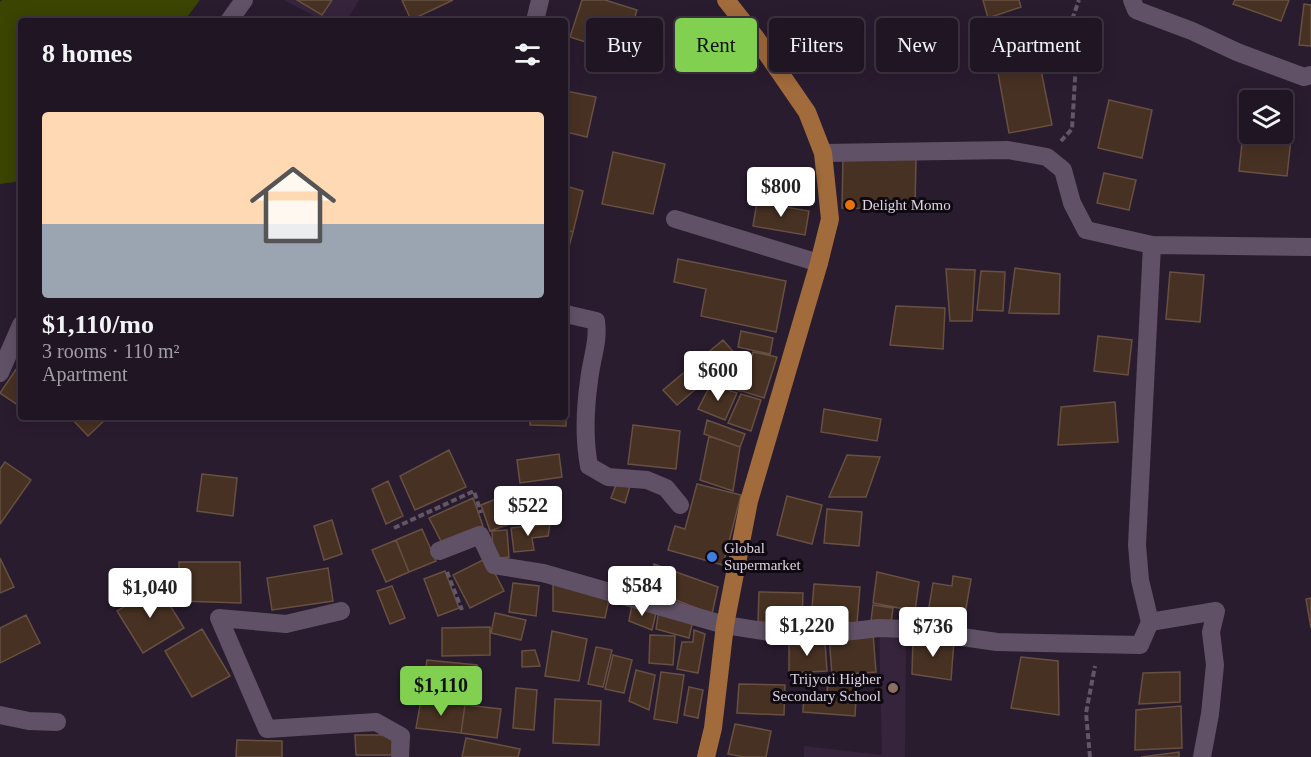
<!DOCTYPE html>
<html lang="en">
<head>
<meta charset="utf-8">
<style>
  :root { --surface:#201523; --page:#2d2230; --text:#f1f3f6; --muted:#a29fa6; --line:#3d3441; --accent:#81d050 }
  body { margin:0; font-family:"Times New Roman",serif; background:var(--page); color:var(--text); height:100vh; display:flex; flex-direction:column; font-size:22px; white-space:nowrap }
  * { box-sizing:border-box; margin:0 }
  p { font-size:20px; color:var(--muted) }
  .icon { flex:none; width:33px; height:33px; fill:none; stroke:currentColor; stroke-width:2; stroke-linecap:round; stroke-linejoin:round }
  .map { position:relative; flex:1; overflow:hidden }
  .details { position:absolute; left:18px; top:18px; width:550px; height:402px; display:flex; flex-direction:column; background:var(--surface); border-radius:6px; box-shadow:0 3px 15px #0003,0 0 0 2px var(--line) }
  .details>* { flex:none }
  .guide { position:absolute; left:586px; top:18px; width:570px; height:54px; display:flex; gap:12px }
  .tools { position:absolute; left:1239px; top:90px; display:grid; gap:12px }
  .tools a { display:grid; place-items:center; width:54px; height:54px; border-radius:6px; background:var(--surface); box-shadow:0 3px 15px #0003,0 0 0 2px var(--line); font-size:30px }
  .price { position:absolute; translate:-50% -51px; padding:0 14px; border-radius:6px; background:#fff; color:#222; font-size:20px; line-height:39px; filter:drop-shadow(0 2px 3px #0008) }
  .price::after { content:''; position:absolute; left:50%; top:36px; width:18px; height:14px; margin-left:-9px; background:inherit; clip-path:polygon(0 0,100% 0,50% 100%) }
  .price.on { background:var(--accent); color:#111 }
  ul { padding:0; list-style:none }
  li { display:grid; align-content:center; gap:12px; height:318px; padding:0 24px }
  li span { display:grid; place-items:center; height:186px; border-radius:6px; color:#555 }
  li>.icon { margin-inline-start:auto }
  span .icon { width:108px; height:108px; fill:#fffc; stroke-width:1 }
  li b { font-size:26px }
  h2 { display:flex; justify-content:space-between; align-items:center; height:72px; padding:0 24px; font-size:26px }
  .pill { padding:0 21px; border-radius:6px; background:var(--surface); box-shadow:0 3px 15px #0003,0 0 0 2px var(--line); font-size:21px; line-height:54px }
  .pill.on { background:var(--accent); color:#111 }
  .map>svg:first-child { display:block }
  .built { fill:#35243b }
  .green { fill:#3b4400 }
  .building { fill:#473123; stroke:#675041; stroke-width:1.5 }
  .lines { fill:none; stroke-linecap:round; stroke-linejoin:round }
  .path { stroke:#625667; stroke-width:4; stroke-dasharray:6 3; stroke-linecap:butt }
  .minor { stroke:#615166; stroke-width:18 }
  .major { stroke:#a26b3b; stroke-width:18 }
  .food-dot { fill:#e8710a; stroke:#0f0911; stroke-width:2 }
  .shop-dot { fill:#3f7fe0; stroke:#0f0911; stroke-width:2 }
  .education-dot { fill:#8d6e63; stroke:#0f0911; stroke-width:2 }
  .labels { text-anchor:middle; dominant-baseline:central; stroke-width:6; stroke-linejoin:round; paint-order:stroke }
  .poi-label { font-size:15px; fill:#dfd5e2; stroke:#0f0911; text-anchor:start }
</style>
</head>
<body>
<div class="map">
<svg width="1311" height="757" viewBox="0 0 1311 757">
  <rect width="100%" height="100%" fill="#2a1c2f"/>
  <path class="built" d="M284,0H359L346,21H323Z
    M879,628L906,629L905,757H804V746L882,755Z"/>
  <path class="green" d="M2,0H200L184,21H21V181L0,184V2Z"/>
  <path class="building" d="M297,0H332L322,15Z
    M402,0H453L411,20Z
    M582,0H605L637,10L623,54L570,37Z
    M983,0H1019L1021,7L988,18Z
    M1235,0H1289L1281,21L1233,4Z
    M1304,4L1311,5V46L1299,45Z
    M1023,17L1034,56L999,66L987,28Z
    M1040,65L1052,125L1009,133L998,73Z
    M566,91L596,97L587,137L566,132Z
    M1109,100L1152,110L1142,158L1098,148Z
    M1243,133L1291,139L1287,176L1239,171Z
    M613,152L665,164L653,214L602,204Z
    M843,156L916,157L915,209L842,208Z
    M1104,173L1136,180L1129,210L1097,203Z
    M566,186L583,191L573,232L566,230Z
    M757,202L809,211L805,235L753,226Z
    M566,230L573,232L566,258Z
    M678,259L786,281L776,332L701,316L706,289L674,282Z
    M1015,268L1060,274L1059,314L1009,313Z
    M946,269L975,270L972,321H950Z
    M981,271L1005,272L1003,311L977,310Z
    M1170,272L1204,275L1200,322L1166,319Z
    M896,306L945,308L943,349L890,345Z
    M741,331L773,338L770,354L738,347Z
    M1098,336L1132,340L1128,375L1094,371Z
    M723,340L736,355L677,405L663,390Z
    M753,352L777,357L764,398L742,391Z
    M21,362V407L0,393Z
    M731,371L745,376L740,391L723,386Z
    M566,376V426L530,425V417H566Z
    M711,384L737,393L725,420L698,409Z
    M741,394L761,400L751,431L728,423Z
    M1115,402L1118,442L1058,445L1061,407Z
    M824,409L881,419L877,441L821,432Z
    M70,417H108L88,436Z
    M707,420L745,434L740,447L704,434Z
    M633,425L680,431L676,469L628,464Z
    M709,436L740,447L733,491L700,480Z
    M449,450L466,487L415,510L400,476Z
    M559,454L562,477L520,483L517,460Z
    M847,455L880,457L866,497H829Z
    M5,462L31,480L0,524V469Z
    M202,474L237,478L233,516L197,511Z
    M388,481L403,516L386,524L372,489Z
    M617,482L630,486L625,503L611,498Z
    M697,484L741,495L723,565L668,550L675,526L685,529Z
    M553,490L556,517L511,522L508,495Z
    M787,496L822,505L812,544L777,535Z
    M501,497L510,524L490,531L481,505Z
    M473,498L483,526L442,543L429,518Z
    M827,509L862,512L859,546L824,543Z
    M332,520L342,554L324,560L314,526Z
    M550,524L548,536L532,538L534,550L514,552L511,528Z
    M422,529L436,561L409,572L396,540Z
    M507,530L509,557L493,559L492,531Z
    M396,540L409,572L386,582L372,550Z
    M0,558L14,587L0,593Z
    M487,558L504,591L470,608L453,575Z
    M179,562H240L241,603L180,601Z
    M654,564L718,587L712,614L650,590Z
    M328,568L333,601L272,610L267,578Z
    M445,571L459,608L438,616L424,579Z
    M877,572L919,582L915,611L873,603Z
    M953,576L971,579L964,620L928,613L933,583L952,586Z
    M513,583L539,586L536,616L509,612Z
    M553,584L609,599L605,618L553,611Z
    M814,584L860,587L857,623L811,620Z
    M158,586L184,628L143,653L117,611Z
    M392,586L405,618L390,624L377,591Z
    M759,592L803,593L802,622H758Z
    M1311,598V628L1306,599Z
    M632,604L656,613L652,630L629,621Z
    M873,605L893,608L891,624L871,621Z
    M659,610L693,620L689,638L656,629Z
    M495,613L526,620L521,640L491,633Z
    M26,615L40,643L0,663V628Z
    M490,627V655L442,656V628Z
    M202,629L230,676L192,697L165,651Z
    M694,630L705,634L698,673L677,669L682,642H693Z
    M552,631L587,639L579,681L545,676Z
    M873,633L876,672L832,675L829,636Z
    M650,635L675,636L673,665L649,663Z
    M913,637L954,641L951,680L912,674Z
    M825,642L827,671L789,673V643Z
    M596,647L612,650L603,687L588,684Z
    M535,650L540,666L522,667V651Z
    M613,655L632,660L624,693L605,689Z
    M1021,657L1058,661L1059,715L1011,708Z
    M427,660L477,665L473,702L422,695Z
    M636,670L655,675L649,710L629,701Z
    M661,672L684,675L677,723L654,719Z
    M1180,672V702L1139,704L1143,673Z
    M828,678L857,680L856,695L827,694Z
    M739,684L785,685L784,715L737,713Z
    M689,687L703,690L698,718L684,715Z
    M516,688L537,690L534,730L513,728Z
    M804,694L856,699L855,716L803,712Z
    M555,699L601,701L599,745L553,743Z
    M421,700L465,705L461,733L416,728Z
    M465,705L501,709L497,738L461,733Z
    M1181,706L1182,748L1135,750L1136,710Z
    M735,724L771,731L766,757H744L728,754Z
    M355,735H392V755H356Z
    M466,738L520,749L518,757H462Z
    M237,740L282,741V757H236Z
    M1179,752V757H1141Z"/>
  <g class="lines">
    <path class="path" d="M1061,141L1072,129L1076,62L1073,17L1079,0
      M394,528L474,491L481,513
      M447,572L462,610
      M1090,757L1086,713L1095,666"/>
    <path class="minor" d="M1132,0L1136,10L1192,31L1237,52L1304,77L1311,75
      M229,21L244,0
      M535,21L540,0
      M823,153L1008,150L1047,157L1063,170L1072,203L1086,230L1152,245L1311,247
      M675,219L819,263
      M1152,245L1137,545L1140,580L1150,622L1216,611L1211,632L1215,665L1210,714L1202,757
      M566,314L596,321C599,342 591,360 589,381C585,409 584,439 589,466L608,477L647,480L666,488L680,505
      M0,373L21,325
      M439,551L480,535L494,565L543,573L725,625L801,637L879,628L906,629L997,642L1140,645L1150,622
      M341,611L286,624L219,618L267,729L376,722L401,736L400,757
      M0,715L29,721L57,722"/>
    <path class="major" d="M706,757L713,728L725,625L749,501L819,263L830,219L823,153L807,112L756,38L726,0"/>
  </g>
  <circle class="food-dot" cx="850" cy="205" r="6"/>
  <circle class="shop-dot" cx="712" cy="557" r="6"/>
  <circle class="education-dot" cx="893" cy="688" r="6"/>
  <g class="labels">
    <g class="poi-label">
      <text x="862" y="205">Delight Momo</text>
      <text x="724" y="548">Global<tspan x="724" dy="17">Supermarket</tspan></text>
      <text x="881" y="679" text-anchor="end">Trijyoti Higher<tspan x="881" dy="17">Secondary School</tspan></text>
    </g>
  </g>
</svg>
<div class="tools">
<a><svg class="icon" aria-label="layers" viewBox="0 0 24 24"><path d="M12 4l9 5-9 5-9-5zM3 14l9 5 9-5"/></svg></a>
</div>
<b class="price" style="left:781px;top:218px">$800</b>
<b class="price" style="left:718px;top:402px">$600</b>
<b class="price" style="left:528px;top:537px">$522</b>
<b class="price" style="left:642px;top:617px">$584</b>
<b class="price" style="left:150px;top:619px">$1,040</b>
<b class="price" style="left:807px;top:657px">$1,220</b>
<b class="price" style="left:933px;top:658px">$736</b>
<b class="price on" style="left:441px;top:717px">$1,110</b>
<div class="guide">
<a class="pill">Buy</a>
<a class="pill on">Rent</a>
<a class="pill">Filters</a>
<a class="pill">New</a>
<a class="pill">Apartment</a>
</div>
<section class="details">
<h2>8 homes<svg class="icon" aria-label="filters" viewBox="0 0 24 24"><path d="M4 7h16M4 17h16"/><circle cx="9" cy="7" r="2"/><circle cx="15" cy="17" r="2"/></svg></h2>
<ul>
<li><span style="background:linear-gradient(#ffd9b3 60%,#9aa5b1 0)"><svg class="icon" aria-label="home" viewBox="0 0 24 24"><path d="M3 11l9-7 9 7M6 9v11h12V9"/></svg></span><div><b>$1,110/mo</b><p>3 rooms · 110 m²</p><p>Apartment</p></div></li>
</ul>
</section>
</div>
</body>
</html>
